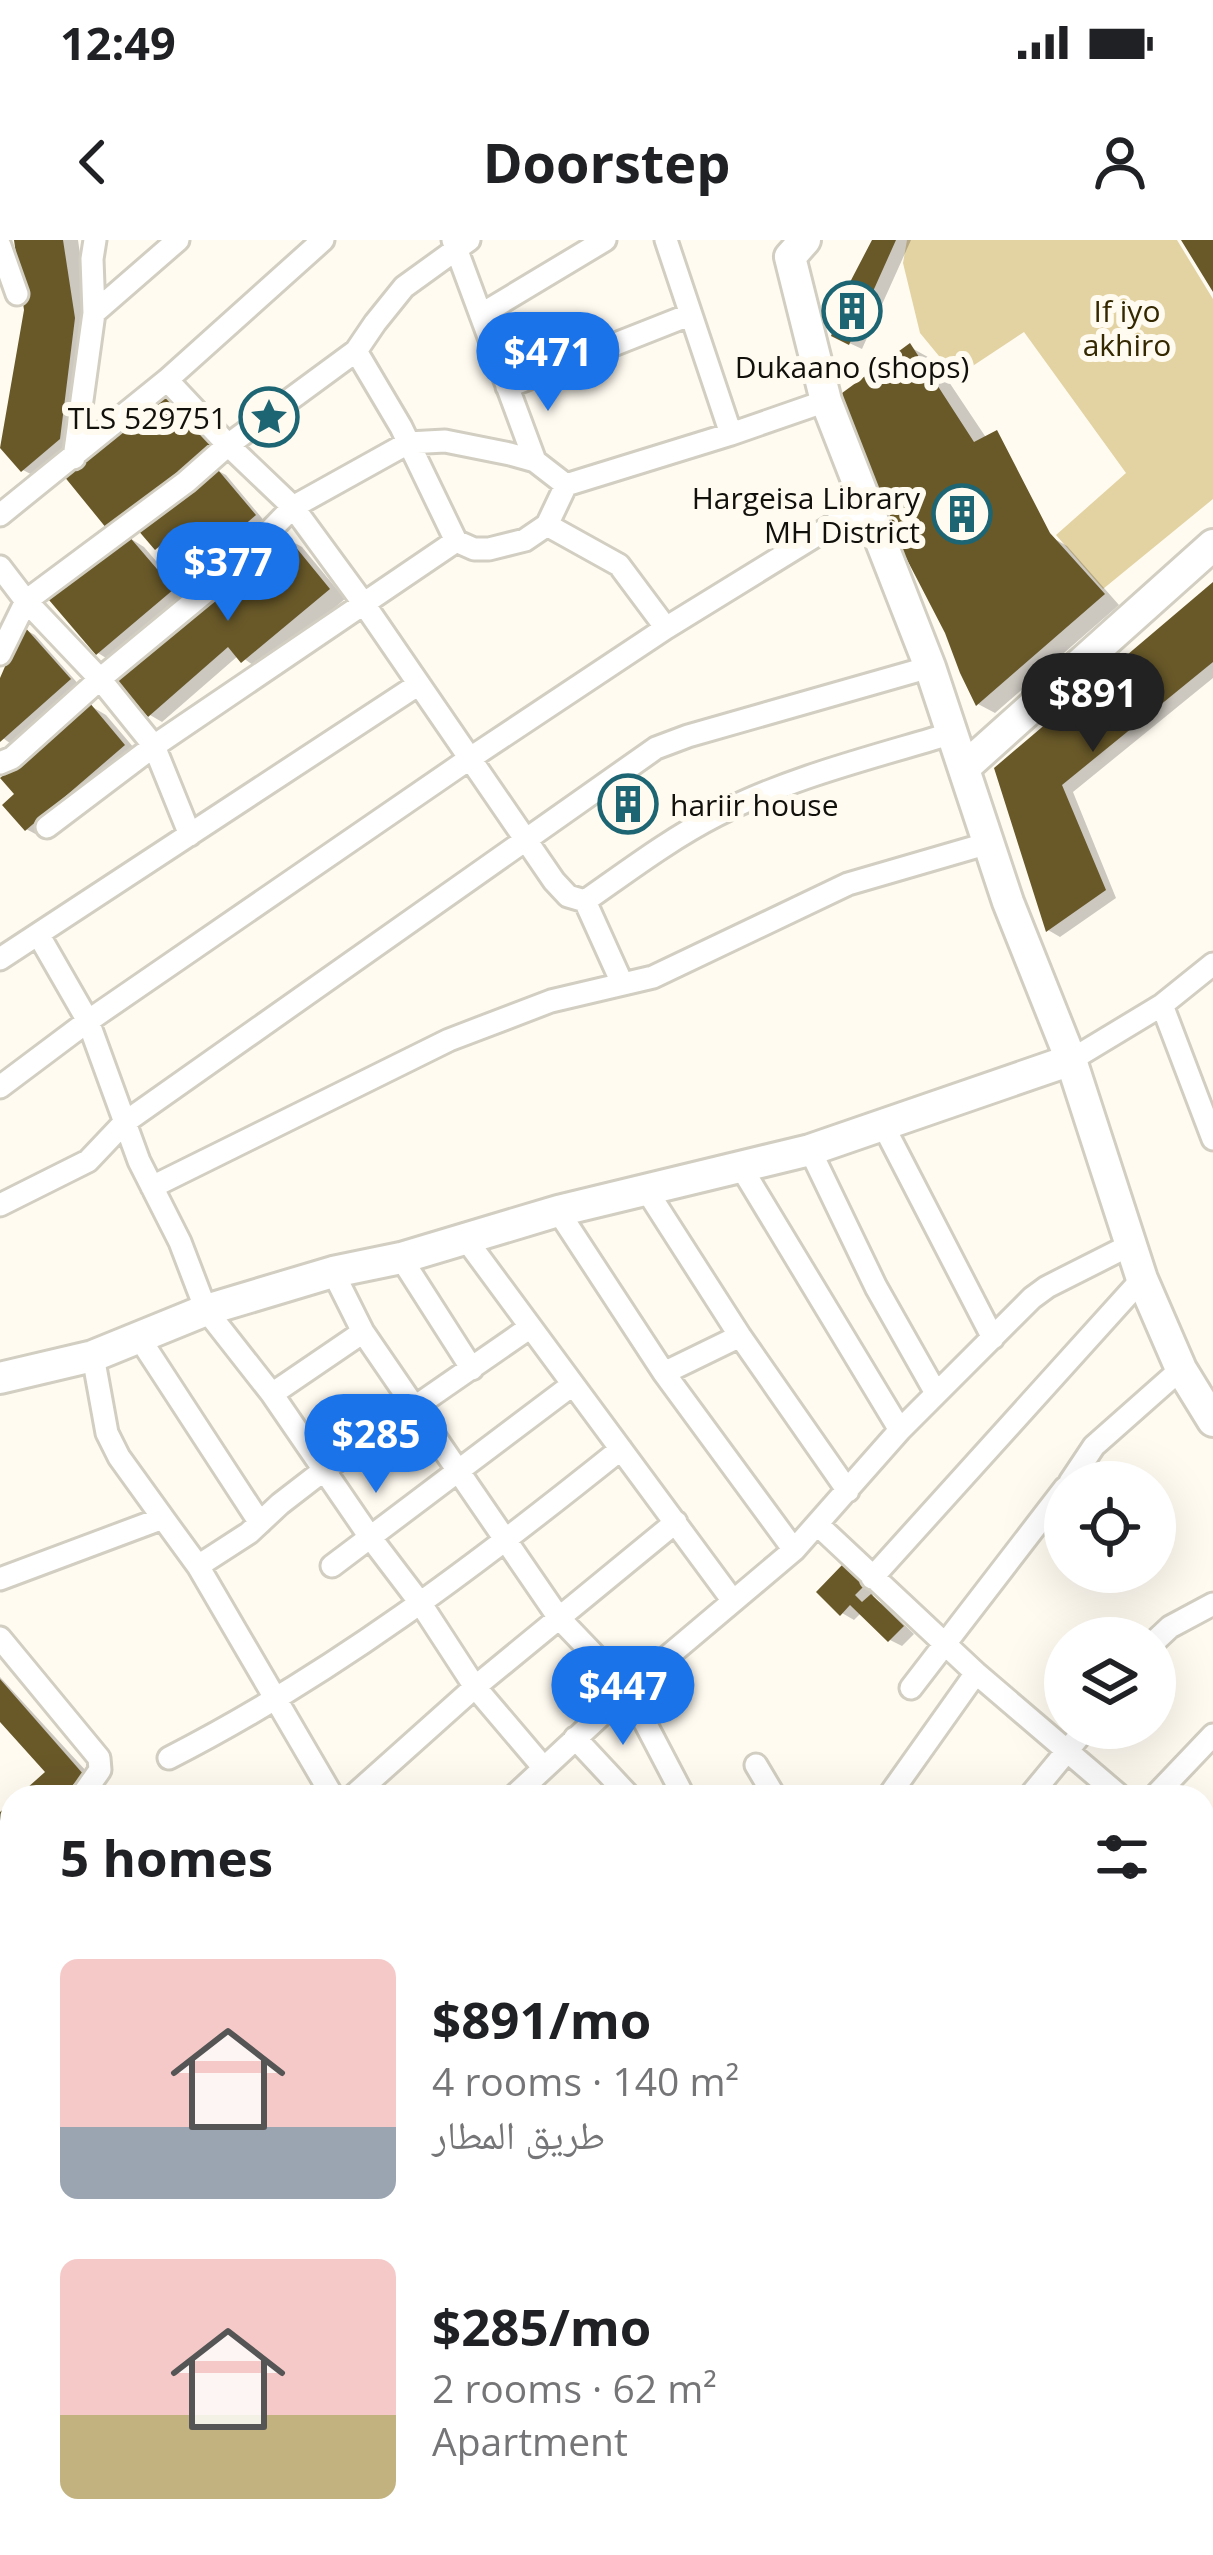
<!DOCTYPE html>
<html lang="en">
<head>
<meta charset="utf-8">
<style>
  :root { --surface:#fff; --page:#f2f2f2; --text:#202124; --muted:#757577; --accent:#1a73e8 }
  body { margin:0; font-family:"Open Sans","Noto Naskh Arabic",sans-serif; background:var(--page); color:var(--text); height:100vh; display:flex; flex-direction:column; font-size:45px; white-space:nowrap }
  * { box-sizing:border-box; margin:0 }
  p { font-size:39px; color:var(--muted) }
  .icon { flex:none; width:66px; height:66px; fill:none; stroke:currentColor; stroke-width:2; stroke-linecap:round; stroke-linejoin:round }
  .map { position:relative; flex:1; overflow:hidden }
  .side { position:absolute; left:0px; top:1545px; width:1215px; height:771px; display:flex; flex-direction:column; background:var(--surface); border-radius:36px 36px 0 0; box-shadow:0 12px 48px #0002 }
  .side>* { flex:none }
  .buttons { position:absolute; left:1044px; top:1221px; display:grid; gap:24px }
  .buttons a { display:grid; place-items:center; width:132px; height:132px; border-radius:50%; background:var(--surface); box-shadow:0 12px 48px #0002; font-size:60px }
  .price { position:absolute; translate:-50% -102px; padding:0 27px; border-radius:42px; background:var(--accent); color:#fff; font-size:39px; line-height:78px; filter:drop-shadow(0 3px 6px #0008) }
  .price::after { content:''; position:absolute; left:50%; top:72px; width:36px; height:27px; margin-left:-18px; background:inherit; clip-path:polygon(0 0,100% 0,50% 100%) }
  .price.on { background:#222; color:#fff }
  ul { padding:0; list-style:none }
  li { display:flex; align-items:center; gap:36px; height:300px; padding:0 60px }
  li span { display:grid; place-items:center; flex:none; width:336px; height:240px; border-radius:18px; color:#555 }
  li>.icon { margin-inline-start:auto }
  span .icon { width:144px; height:144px; fill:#fffc; stroke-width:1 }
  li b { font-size:51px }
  h2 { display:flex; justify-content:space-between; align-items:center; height:144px; padding:0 60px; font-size:51px }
  .status { display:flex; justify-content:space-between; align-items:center; height:84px; padding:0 60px; background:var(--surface); direction:ltr }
  .status svg { height:33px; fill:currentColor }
  header { display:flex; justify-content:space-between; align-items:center; height:156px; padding:0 60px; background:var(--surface); font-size:54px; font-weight:700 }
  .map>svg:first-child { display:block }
  .green { fill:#e3d3a3 }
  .shadow { fill:#0003 }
  .building { fill:#695929 }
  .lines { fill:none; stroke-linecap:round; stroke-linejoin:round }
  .minor-casing { stroke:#d2cec1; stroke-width:27 }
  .secondary-casing { stroke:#d2cec1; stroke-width:36 }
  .minor { stroke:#fff; stroke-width:21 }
  .secondary { stroke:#fff; stroke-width:30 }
  .labels { text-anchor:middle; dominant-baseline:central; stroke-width:12; stroke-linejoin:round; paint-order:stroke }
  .park-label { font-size:30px; fill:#342800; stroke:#fffbf1 }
  .poi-label { font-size:30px; fill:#11100b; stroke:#fffbf1; text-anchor:end }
</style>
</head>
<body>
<div class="status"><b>12:49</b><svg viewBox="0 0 49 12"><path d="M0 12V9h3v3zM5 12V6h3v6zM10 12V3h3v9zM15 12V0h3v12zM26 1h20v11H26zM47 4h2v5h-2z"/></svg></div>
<header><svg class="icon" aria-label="back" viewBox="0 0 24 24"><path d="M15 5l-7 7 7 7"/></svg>Doorstep<svg class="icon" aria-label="person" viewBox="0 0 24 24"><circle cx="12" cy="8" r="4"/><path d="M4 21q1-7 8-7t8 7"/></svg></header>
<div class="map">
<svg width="1213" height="2315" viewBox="0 0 1213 2315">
  <rect width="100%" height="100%" fill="#fffbf1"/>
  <path class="green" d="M907,0H1177L1213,59V259L1103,349L1056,295L1126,233L1024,92L953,139L948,127L920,93L903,23Z"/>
  <path class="shadow" d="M17,0H78L91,89L76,208L40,239L23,230L27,70Z
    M876,0H911L862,109L847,102Z
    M910,107L935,121L1053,298L1067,306L1119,365L995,473L978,464Z
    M164,149L226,215L211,227L226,235L266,283L221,321L209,314L192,295L169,314L157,308L139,286L109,287Z
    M128,297L144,307L162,328L177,316L193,326L208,343L114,423L98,413Z
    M286,298L302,307L345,359L260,430L239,415L162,482L150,475Z
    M1213,346V438L1073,552L1116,658L1060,697L1048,690L997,529Z
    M24,389L35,395L81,447L14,506L0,496V446Z
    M89,465L106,475L140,515L43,598L26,589Z
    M633,553L640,557L649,569L633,580L625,576Z
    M844,1327L876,1353L871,1357L883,1364L914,1394L902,1406L890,1400L862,1372L854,1380L842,1373Z
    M0,1437L99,1545L86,1557H22L49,1533L0,1477Z"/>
  <path class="building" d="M14,0H63L75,78L60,199L21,232L0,208L24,70Z
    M872,0H896L849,105L831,96L848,46Z
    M1181,0H1213V52Z
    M910,103L974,202L997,190L1050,293L1105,354L976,466L960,433L945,393L873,254L838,156Z
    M163,145L211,205L107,289L59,230Z
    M213,224L256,275L207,317L182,287L155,310L137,289Z
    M127,294L157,329L176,313L193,333L96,415L49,360Z
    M285,294L330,349L241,423L228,407L148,477L117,441L196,368Z
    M1213,342V422L1062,545L1106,650L1046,692L994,528Z
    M23,385L71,439L0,502V438Z
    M89,462L125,505L25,591L2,565L14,554L0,538Z
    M633,549L644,564L623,578L612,564Z
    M844,1323L866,1344L855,1355L862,1362L871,1354L904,1386L888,1402L850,1365L840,1376L816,1352Z
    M0,1439L84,1535L59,1557H17L45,1532L0,1482Z
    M12,1562V1599L0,1610V1572Z"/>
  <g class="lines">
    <defs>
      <path id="minor" d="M453,0L535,221
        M666,0L731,194
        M0,6L17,54
        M94,73L92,19L95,0
        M482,74L605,0
        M356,111L375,83L404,47L469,0
        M167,140L228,205L293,267L364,364L554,641L568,656L585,661C628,631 670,599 717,575C790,537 874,517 953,493
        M507,147L689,75
        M74,218L94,73L178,0
        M0,275L167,140L323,0
        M547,285L619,325L666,388
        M0,327L26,361L100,439L154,506L190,595
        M0,414L26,361L186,242L228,205L356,111L401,187L456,301
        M0,523L12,518L100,439L232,330L293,267L408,203L445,201L510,214L535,221L566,245
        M47,587L154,506L456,301L474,309H489L525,300L547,285L566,245L731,194L826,161
        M585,661L622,743
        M38,694L88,781L139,921L180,1002L206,1070L272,1154L370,1297L421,1364L475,1447L543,1527
        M0,719L419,444
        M1162,765L1213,899
        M1071,820L1162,765L1213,724
        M0,847L88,781L469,519L666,388L867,264
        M883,885L993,1098
        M810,910L876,1047L936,1153
        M741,927L900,1190
        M152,947L449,800L551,761L653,737L848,644L989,603
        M647,951L740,1096L848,1251
        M0,965L88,921L124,883L656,508L688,496L930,427
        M558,971L664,1133L794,1310
        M465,998L733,1361
        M401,1018L472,1129
        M333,1032L363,1092L559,1378L628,1450L684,1557
        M140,1099L260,1283
        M664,1133L740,1096
        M272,1154L363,1092
        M1070,1242L1094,1206L1181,1129
        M163,1278L198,1326L333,1557
        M818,1285L976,1433L1121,1557
        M198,1326L249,1293L280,1264L324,1230L529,1088
        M332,1326L572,1145
        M872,1338L1142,1039
        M0,1339L163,1278L119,1217L107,1193L93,1116
        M0,1398L99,1518L100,1530L81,1557
        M1155,1401L1170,1387L1213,1364
        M911,1448L1065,1248
        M575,1498L630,1557
        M169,1518C332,1435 479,1323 621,1209
        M756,1525L775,1557
        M352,1557L475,1447L676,1282
        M513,1557L628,1450L794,1310L900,1190L1032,1058L1047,1047L1132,1004
        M888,1557L976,1433
        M1029,1557L1086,1488
        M1154,1557L1213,1495
        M0,1624L12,1616
        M1203,1627L1213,1635
        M0,1750L12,1765
        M1203,1874L1213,1864
        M0,1950L12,1944
        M431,2304L445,2315
        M565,2304L578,2315
        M684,2304L694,2315
        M923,2304L929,2315
        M991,2304L997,2315
        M133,2315L134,2304
        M478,2315L488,2304
        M791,2315L811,2304"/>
      <path id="secondary" d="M805,0L790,17L826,161L930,427L1008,662L1071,820L1142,1039L1181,1129L1213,1181
        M964,528L1213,305
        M0,1138L93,1116L206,1070L333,1032L401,1018L558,971L810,910L1071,820
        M1203,1662L1213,1650
        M644,2315L653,2304"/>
    </defs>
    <use href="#minor" class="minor-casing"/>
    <use href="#secondary" class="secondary-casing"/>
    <use href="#minor" class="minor"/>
    <use href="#secondary" class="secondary"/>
  </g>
  <defs>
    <symbol id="building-ring" viewBox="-11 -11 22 22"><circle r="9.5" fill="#fffbf1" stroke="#1d6573" stroke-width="1.5"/><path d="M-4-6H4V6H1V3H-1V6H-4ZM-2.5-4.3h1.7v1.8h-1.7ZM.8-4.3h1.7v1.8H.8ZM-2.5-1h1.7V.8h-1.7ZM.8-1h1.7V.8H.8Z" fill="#1d6573"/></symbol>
    <symbol id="sight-ring" viewBox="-11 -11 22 22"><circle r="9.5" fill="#fffbf1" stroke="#1d6573" stroke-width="1.5"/><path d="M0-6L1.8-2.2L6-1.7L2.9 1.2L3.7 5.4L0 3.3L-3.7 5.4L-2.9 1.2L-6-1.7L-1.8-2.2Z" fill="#1d6573"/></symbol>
  </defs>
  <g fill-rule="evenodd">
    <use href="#building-ring" x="819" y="38" width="66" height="66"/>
    <use href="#sight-ring" x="236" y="144" width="66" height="66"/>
    <use href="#building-ring" x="929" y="241" width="66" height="66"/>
    <use href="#building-ring" x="595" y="531" width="66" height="66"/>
  </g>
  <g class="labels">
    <g class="park-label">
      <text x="1127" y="70">If iyo<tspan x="1127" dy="34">akhiro</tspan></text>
    </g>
    <g class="poi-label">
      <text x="852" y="126" text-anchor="middle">Dukaano (shops)</text>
      <text x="227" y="177">TLS 529751</text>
      <text x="920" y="257">Hargeisa Library<tspan x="920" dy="34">MH District</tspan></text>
      <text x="670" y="564" text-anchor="start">hariir house</text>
    </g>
  </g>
</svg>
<div class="buttons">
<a><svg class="icon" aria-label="locate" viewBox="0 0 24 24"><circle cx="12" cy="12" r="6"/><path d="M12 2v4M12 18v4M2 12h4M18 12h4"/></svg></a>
<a><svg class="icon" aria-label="layers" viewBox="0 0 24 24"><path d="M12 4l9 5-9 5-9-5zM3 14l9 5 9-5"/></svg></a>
</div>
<b class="price" style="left:548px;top:174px">$471</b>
<b class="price" style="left:228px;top:384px">$377</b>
<b class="price on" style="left:1093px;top:515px">$891</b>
<b class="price" style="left:376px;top:1256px">$285</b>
<b class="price" style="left:623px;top:1508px">$447</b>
<section class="side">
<h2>5 homes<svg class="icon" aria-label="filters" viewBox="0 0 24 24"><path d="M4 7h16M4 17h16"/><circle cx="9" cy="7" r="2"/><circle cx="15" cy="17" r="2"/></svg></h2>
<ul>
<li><span style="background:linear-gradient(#f6c9c9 70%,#9aa5b1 0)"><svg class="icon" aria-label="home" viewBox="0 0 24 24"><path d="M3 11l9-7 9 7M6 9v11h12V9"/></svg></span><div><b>$891/mo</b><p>4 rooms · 140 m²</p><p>طريق المطار</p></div></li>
<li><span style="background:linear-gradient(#f6c9c9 65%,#c2b280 0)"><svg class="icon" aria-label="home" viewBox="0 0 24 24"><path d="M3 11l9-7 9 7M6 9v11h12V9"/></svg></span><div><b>$285/mo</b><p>2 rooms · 62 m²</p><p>Apartment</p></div></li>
</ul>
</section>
</div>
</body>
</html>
